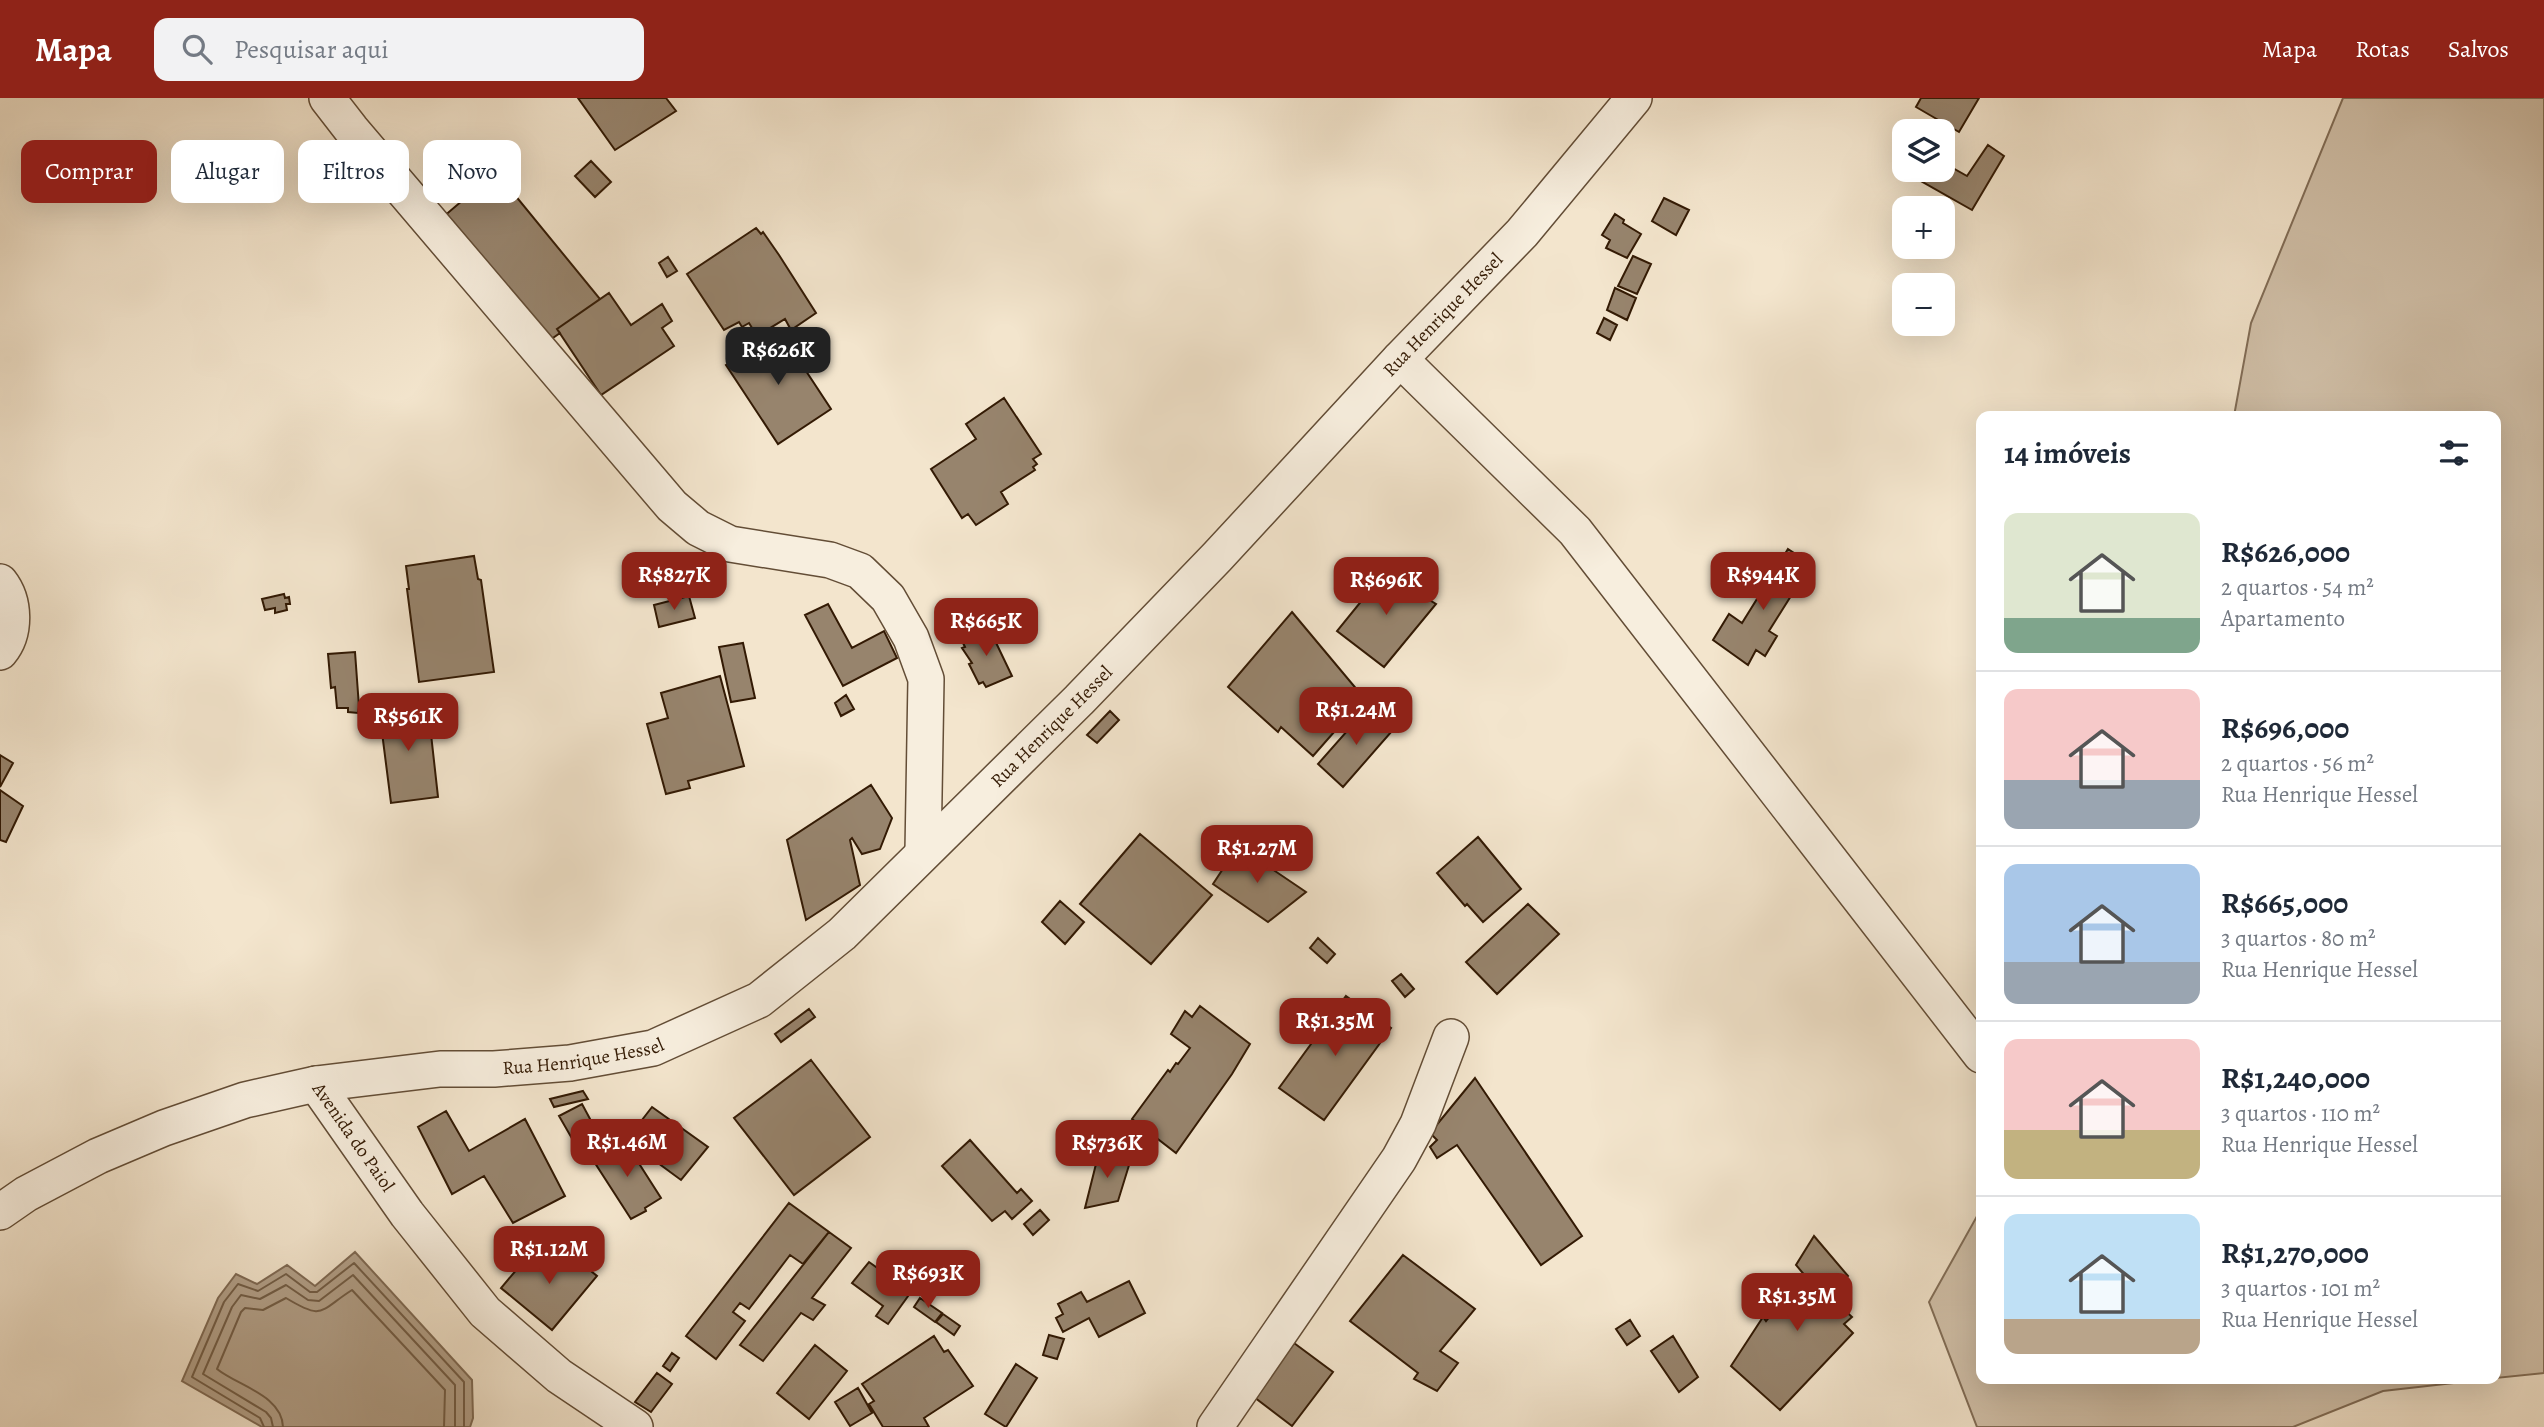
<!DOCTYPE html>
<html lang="pt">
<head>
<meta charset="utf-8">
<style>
  :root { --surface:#fff; --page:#f2f2f3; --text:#1f2937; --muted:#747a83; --line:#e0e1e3; --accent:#8f2418 }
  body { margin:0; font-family:Alegreya,serif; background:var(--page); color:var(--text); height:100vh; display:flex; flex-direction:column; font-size:26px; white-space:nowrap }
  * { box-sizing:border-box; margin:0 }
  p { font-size:23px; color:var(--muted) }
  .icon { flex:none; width:38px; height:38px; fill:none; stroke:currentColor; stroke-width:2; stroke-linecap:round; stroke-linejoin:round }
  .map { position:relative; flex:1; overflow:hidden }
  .panel { position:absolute; left:1976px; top:313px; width:525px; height:973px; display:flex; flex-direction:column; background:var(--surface); border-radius:14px; box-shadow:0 7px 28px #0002 }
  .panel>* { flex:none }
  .top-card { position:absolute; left:21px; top:42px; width:665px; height:63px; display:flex; gap:14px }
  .buttons { position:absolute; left:1892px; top:21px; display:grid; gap:14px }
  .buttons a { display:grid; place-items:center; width:63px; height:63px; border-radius:14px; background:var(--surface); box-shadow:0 7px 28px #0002; font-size:35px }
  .price { position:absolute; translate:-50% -60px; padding:0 16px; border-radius:14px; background:var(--accent); color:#fff; font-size:23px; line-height:46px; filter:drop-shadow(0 2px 4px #0008) }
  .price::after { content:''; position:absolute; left:50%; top:42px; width:21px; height:16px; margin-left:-10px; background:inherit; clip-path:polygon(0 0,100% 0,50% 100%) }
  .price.current { background:#222; color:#fff }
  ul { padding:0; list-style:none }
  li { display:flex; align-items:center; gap:21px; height:175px; padding:0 28px }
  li+li { border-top:2px solid var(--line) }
  li span { display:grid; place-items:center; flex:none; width:196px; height:140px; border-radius:14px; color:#555 }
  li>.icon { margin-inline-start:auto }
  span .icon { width:84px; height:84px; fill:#fffc; stroke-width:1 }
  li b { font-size:30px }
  h2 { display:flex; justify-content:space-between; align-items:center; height:84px; padding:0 28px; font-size:30px }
  .tag { padding:0 24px; border-radius:14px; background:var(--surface); box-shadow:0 7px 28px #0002; font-size:24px; line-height:63px }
  .tag.current { background:var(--accent); color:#fff }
  header { display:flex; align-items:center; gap:42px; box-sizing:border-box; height:98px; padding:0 35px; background:var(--accent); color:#fff }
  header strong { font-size:33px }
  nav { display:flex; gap:38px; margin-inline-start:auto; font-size:24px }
  .search { width:490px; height:63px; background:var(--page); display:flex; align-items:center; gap:18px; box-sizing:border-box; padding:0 24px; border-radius:14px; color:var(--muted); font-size:26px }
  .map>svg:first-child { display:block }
  .green { fill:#d2c2ab; stroke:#826e58; stroke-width:2 }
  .water { fill:#b2a089; stroke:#7f6a54; stroke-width:2 }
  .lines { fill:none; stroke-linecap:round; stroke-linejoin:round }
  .shore { stroke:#725d46; stroke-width:2 }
  .building { fill:#97846d; stroke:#331a04; stroke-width:2 }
  .street-casing { stroke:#634d36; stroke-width:38 }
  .street { stroke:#f7eede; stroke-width:35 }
  .labels { text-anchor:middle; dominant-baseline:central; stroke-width:7; stroke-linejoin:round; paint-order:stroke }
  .street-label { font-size:19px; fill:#331a04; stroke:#f7eede }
</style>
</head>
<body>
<header>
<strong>Mapa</strong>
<div class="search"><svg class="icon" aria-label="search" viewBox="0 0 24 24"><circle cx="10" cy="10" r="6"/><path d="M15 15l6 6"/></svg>Pesquisar aqui</div>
<nav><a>Mapa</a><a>Rotas</a><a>Salvos</a></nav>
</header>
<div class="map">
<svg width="2544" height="1329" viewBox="0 0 2544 1329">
  <rect width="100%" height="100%" fill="#f3e5cd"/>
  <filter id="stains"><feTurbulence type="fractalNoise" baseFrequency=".00286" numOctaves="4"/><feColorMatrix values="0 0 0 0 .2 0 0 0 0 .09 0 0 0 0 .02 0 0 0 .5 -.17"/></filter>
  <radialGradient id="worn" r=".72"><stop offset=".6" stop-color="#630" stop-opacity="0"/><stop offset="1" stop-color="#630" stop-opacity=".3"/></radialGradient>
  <path class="green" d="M2343,0H2544V1275L2496,1280V318H2234L2251,225Z
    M1981,1111V1281H2489L2383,1293L2293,1329H1977L1929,1204Z"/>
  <path class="water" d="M355,1154L472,1282L473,1320L470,1329H262L182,1283L218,1200L236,1176L257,1186L287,1167L315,1188Z"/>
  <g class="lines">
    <path class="shore" d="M264,1329L260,1320L192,1279L224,1204L238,1186L258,1193L286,1176L310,1194H317L354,1165L464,1284V1329
      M273,1329L271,1320L266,1314L203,1276L232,1209L241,1197L260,1201L286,1187L308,1202L319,1203L353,1177L455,1287V1329
      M283,1329C282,1297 238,1288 217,1271L241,1214L245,1210L263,1212L286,1200C324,1223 319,1213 352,1192L445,1292L444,1329"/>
  </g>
  <path class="building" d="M578,0H666L676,13L615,52Z
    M1921,0H1979L1959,34L1916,9Z
    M1988,47L2004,58L1972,112L1921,83L1927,72H1942V64L1967,78Z
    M591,63L611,84L595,99L575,78Z
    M496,74L600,201L557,231L560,235L550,242L443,119Z
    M1664,100L1689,112L1676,137L1652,123Z
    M1615,116L1624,122L1623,125L1641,136L1627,160L1606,150L1610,142L1602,137Z
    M756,130L761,136L763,134L779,157L816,215L791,232L785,221L757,238L749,225L742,229L739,224L724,232L687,176Z
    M1633,158L1651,166L1637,196L1618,188Z
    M668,159L677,173L667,179L659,165Z
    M1615,190L1636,200L1627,222L1607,212Z
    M609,195L631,227L662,206L672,223L662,230L674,248L601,297L557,231Z
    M1604,220L1617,227L1610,242L1597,235Z
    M779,232L831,311L778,346L726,267Z
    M1004,300L1041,356L1033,361L1037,366L1033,369L1035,372L1001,394L1008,406L976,427L968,416L962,420L931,371L976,341L966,326Z
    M1788,451L1811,466L1769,533L1777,538L1765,558L1756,552L1748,567L1713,542L1729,516L1742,525Z
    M474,458L478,481L481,482L494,574L419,584L407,491H409L406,468Z
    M1389,469L1414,489L1413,492L1436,506L1384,569L1337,533Z
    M284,496L285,500L289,499L290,506H286L287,512L275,515V510L265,512L262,501Z
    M689,498L695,520L659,529L654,507Z
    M828,506L852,550L884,533L897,560L843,588L805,517Z
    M1292,514L1364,600L1313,658L1281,629L1278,634L1228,589Z
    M988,528L1012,578L986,589L983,584L979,586L969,566L972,565L962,550L965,549L961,541Z
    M743,545L755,600L731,604L719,549Z
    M355,554L359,609L358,615L348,614V610H337L335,589L331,590L328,556Z
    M720,578L744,668L688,683L690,690L666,696L647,626L668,620L661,595Z
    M846,597L854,611L841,618L835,605Z
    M407,600L409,620L429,618L438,699L391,705L378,603Z
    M1370,607L1392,633L1343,689L1318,666Z
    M1110,613L1119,622L1097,645L1087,637Z
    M0,657L13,665L0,689Z
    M871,687L892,720L880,751L862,756L852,740L850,742L860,787L806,822L787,742Z
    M0,692L23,708L6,744L0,742Z
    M1140,736L1212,797L1151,866L1080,806Z
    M1478,739L1521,791L1483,824L1467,806L1465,808L1437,775Z
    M1238,748L1306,794L1268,824L1213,786Z
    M1060,803L1084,824L1065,846L1042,824Z
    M1528,806L1559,836L1497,896L1466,864Z
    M1318,840L1335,856L1327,865L1310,850Z
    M1401,876L1414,891L1405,899L1392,883Z
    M1346,898L1391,930L1324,1022L1279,990Z
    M1200,908L1250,946L1232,976L1176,1055L1132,1021L1168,972L1170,974L1176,965L1178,966L1190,950L1171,936L1185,913L1192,919Z
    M809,911L815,919L781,944L775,936Z
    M811,962L870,1039L794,1097L734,1020Z
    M1475,980L1582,1138L1541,1167L1457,1047L1437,1060L1430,1049L1437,1042L1430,1035Z
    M583,993L588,1001L554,1009L550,1001Z
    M582,1006L596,1032L574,1044L559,1018Z
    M652,1009L708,1049L681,1082L658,1065L665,1054L635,1031Z
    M446,1013L469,1053L525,1021L565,1098L513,1125L484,1078L452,1096L418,1029Z
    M624,1042L661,1100L645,1110L646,1113L631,1121L593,1062Z
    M970,1042L1017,1095L1021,1091L1032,1103L1012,1121L1005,1113L992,1123L942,1068Z
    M1099,1054L1130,1064L1118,1103L1085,1110Z
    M789,1105L829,1134L803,1166L790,1157L749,1211L740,1205L733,1214L745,1223L716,1261L686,1238Z
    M1040,1112L1049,1122L1033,1137L1024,1126Z
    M829,1134L851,1150L812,1200L825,1207L813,1222L801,1215L763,1263L740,1247Z
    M1814,1138L1848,1178L1828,1197L1852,1219L1844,1226L1853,1235L1780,1312L1731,1268L1763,1219L1766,1223L1793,1189L1801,1197L1803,1194L1815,1206L1823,1199L1796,1167Z
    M535,1150L557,1168L569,1155L597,1178L552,1232L501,1190Z
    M1403,1157L1475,1211L1440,1253L1458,1265L1437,1293L1414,1281L1418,1275L1350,1223Z
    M869,1164L911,1194L888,1226L876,1218L883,1208L852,1185Z
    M1129,1183L1145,1215L1099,1239L1089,1220L1063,1234L1056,1220L1063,1216L1058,1206L1081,1194L1087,1204Z
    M920,1200L942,1215L935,1224L914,1209Z
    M943,1216L960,1228L954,1237L936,1224Z
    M1630,1222L1640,1238L1627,1247L1616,1231Z
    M1049,1237L1064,1241L1057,1261L1043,1257Z
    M934,1238L944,1254L948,1252L973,1288L924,1320L929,1329H883L869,1306L874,1303L862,1286Z
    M1673,1238L1698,1279L1679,1294L1651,1253Z
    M1294,1245L1333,1274L1292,1328L1254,1299Z
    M815,1247L847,1273L809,1321L777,1295Z
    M672,1255L679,1260L670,1273L663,1268Z
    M1016,1266L1037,1280L1006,1329L985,1316Z
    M657,1275L672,1286L651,1314L635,1304Z
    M858,1290L872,1315L850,1328L835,1304Z"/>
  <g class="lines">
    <defs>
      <g id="street">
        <path d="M327,0L351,31L672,408L698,430L730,446L830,462L860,473L888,500L911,540L926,581L923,754"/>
        <path d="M1400,261L1575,433L1981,957"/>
        <path d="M0,484C15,503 16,535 0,554"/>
        <path id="s1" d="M316,986L407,1116L485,1214L559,1278L635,1329"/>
        <path id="s2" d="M0,1114L26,1096L98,1058L164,1030L245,1002L316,986L440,971H494L570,965L653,950L759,902L842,836L1079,602L1217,459L1400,261L1522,135L1634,0"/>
        <path d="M1215,1329L1399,1061L1418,1026L1451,939"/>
      </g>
    </defs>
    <use href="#street" class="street-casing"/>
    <use href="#street" class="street"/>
  </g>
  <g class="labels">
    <g class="street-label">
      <text stroke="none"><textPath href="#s2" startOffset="1768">Rua Henrique Hessel</textPath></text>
      <text stroke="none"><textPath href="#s2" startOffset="1200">Rua Henrique Hessel</textPath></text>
      <text stroke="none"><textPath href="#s2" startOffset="612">Rua Henrique Hessel</textPath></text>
      <text stroke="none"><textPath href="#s1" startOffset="65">Avenida do Paiol</textPath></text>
    </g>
  </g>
  <rect width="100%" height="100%" filter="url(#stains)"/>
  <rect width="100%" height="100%" fill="url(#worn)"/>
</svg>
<div class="buttons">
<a><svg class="icon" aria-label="layers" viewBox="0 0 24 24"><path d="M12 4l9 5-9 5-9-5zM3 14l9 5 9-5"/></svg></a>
<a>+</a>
<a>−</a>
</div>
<b class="price current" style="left:778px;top:289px">R$626K</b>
<b class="price" style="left:674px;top:514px">R$827K</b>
<b class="price" style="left:1763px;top:514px">R$944K</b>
<b class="price" style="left:1386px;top:519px">R$696K</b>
<b class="price" style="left:986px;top:560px">R$665K</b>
<b class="price" style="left:1356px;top:649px">R$1.24M</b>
<b class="price" style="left:408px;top:655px">R$561K</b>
<b class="price" style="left:1257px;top:787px">R$1.27M</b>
<b class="price" style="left:1335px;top:960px">R$1.35M</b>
<b class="price" style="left:627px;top:1081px">R$1.46M</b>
<b class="price" style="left:1107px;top:1082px">R$736K</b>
<b class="price" style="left:549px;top:1188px">R$1.12M</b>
<b class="price" style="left:928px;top:1212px">R$693K</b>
<b class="price" style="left:1797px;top:1235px">R$1.35M</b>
<div class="top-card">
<a class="tag current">Comprar</a>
<a class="tag">Alugar</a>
<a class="tag">Filtros</a>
<a class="tag">Novo</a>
</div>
<section class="panel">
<h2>14 imóveis<svg class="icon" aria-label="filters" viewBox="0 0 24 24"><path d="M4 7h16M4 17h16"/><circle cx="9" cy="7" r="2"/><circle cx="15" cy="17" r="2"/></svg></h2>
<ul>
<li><span style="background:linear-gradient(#dfe7d0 75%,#7fa58c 0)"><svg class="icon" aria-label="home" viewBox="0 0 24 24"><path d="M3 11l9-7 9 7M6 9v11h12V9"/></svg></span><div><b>R$626,000</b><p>2 quartos · 54 m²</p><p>Apartamento</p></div></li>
<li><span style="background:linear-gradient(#f6c9c9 65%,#9aa5b1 0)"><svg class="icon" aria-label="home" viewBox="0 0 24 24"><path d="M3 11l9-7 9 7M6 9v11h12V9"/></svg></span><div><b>R$696,000</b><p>2 quartos · 56 m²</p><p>Rua Henrique Hessel</p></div></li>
<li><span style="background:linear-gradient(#a9c7e8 70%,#9aa5b1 0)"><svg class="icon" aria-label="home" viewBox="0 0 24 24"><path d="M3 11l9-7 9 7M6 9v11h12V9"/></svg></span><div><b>R$665,000</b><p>3 quartos · 80 m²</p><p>Rua Henrique Hessel</p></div></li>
<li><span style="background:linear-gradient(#f6c9c9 65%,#c2b280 0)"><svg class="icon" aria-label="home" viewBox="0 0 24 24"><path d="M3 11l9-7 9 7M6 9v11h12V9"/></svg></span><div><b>R$1,240,000</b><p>3 quartos · 110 m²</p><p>Rua Henrique Hessel</p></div></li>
<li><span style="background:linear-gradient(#bfe0f5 75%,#b9a48a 0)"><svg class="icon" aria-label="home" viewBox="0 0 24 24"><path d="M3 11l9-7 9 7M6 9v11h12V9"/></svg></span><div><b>R$1,270,000</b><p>3 quartos · 101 m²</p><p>Rua Henrique Hessel</p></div></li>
</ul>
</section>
</div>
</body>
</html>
